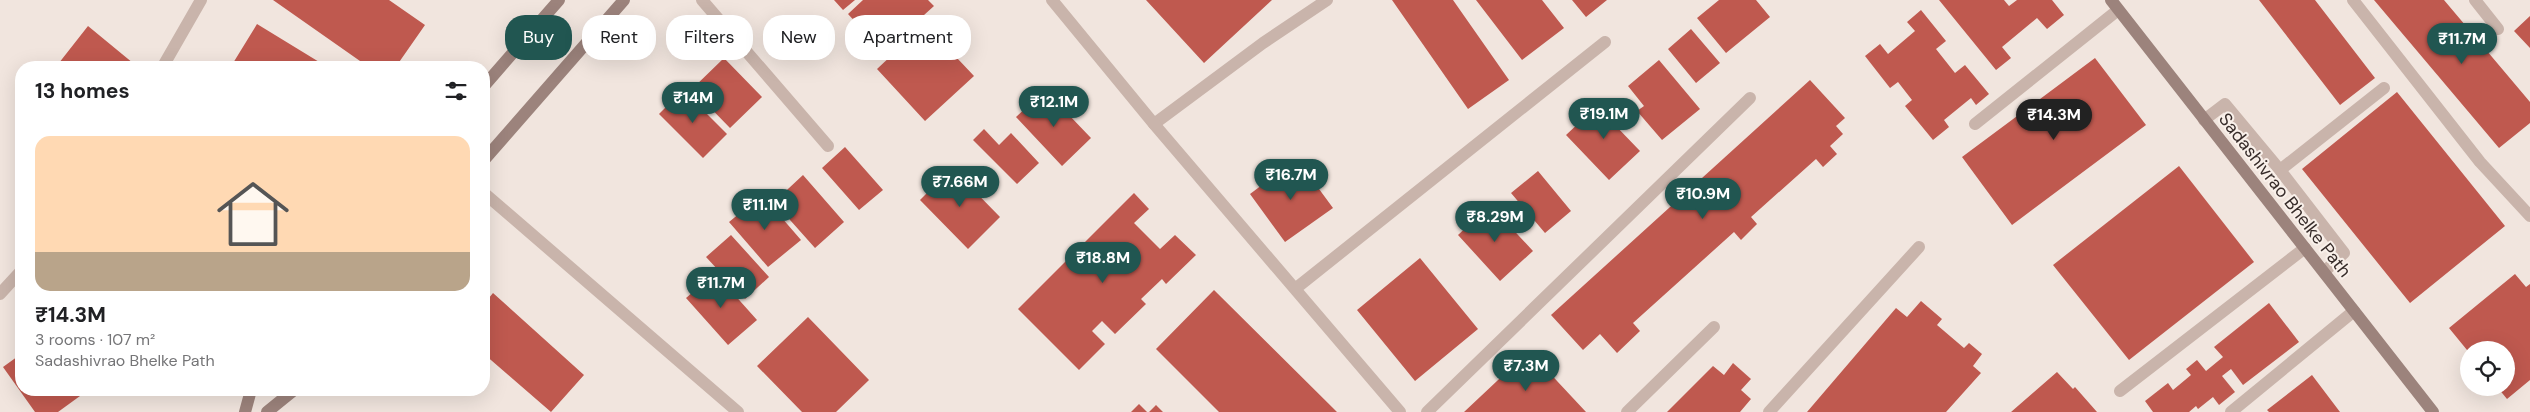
<!DOCTYPE html>
<html lang="en">
<head>
<meta charset="utf-8">
<style>
  :root { --surface:#fff; --page:#f2f2f2; --text:#202124; --muted:#757577; --line:#e0e0e0; --accent:#215651 }
  body { margin:0; font-family:"DM Sans",sans-serif; background:var(--page); color:var(--text); height:100vh; display:flex; flex-direction:column; font-size:19px; white-space:nowrap }
  * { box-sizing:border-box; margin:0 }
  p { font-size:16px; color:var(--muted) }
  .icon { flex:none; width:28px; height:28px; fill:none; stroke:currentColor; stroke-width:2; stroke-linecap:round; stroke-linejoin:round }
  .map { position:relative; flex:1; overflow:hidden }
  .panel { position:absolute; left:15px; top:61px; width:475px; height:335px; display:flex; flex-direction:column; background:var(--surface); border-radius:20px; box-shadow:0 5px 20px #0002 }
  .panel>* { flex:none }
  .banner { position:absolute; left:505px; top:15px; width:475px; height:45px; display:flex; gap:10px }
  .buttons { position:absolute; left:2460px; top:341px; display:grid; gap:10px }
  .buttons a { display:grid; place-items:center; width:55px; height:55px; border-radius:50%; background:var(--surface); box-shadow:0 5px 20px #0002; font-size:25px }
  .price { position:absolute; translate:-50% -42px; padding:0 11px; border-radius:18px; background:var(--accent); color:#fff; font-size:16px; line-height:32px; filter:drop-shadow(0 1px 2px #0008) }
  .price::after { content:''; position:absolute; left:50%; top:30px; width:15px; height:11px; margin-left:-8px; background:inherit; clip-path:polygon(0 0,100% 0,50% 100%) }
  .price.on { background:#222; color:#fff }
  ul { padding:0; list-style:none }
  li { display:grid; align-content:center; gap:10px; height:265px; padding:0 20px }
  li+li { border-top:1px solid var(--line) }
  li span { display:grid; place-items:center; height:155px; border-radius:15px; color:#555 }
  li>.icon { margin-inline-start:auto }
  span .icon { width:90px; height:90px; fill:#fffc; stroke-width:1 }
  li b { font-size:21px }
  h2 { display:flex; justify-content:space-between; align-items:center; height:60px; padding:0 20px; font-size:21px }
  .pill { padding:0 18px; border-radius:20px; background:var(--surface); box-shadow:0 5px 20px #0002; font-size:18px; line-height:45px }
  .pill.on { background:var(--accent); color:#fff }
  .map>svg:first-child { display:block }
  .building { fill:#bf594f }
  .lines { fill:none; stroke-linecap:round; stroke-linejoin:round }
  .lane { stroke:#c9b4ab; stroke-width:12 }
  .street { stroke:#c9b4ab; stroke-width:12 }
  .secondary { stroke:#9c837c; stroke-width:12 }
  .labels { text-anchor:middle; dominant-baseline:central; stroke-width:4; stroke-linejoin:round; paint-order:stroke }
  .street-label { font-size:18px; fill:#372c2a; stroke:#f9f0ea }
</style>
</head>
<body>
<div class="map">
<svg width="2530" height="412" viewBox="0 0 2530 412">
  <rect width="100%" height="100%" fill="#f1e5de"/>
  <path class="building" d="M273,0H389L425,25L395,68H370Z
    M834,0H855L843,10Z
    M863,0H928L934,6L883,52L848,14Z
    M1146,0H1272L1204,63Z
    M1392,0H1453L1509,80L1468,109Z
    M1476,0H1542L1564,28L1522,60Z
    M1572,0H1607L1586,17Z
    M1719,0H1756L1770,17L1726,53L1697,18Z
    M1939,0H2004L2009,6L2017,0H2052L2064,15L2047,29L2037,18L2002,47L2011,58L1996,70Z
    M2259,0H2315L2375,78L2340,105Z
    M2374,0H2444L2530,102V123L2499,148Z
    M1921,10L1946,41L1936,49L1955,73L1965,65L1989,94L1976,105L1971,98L1944,120L1949,127L1933,140L1905,106L1912,100L1898,82L1890,88L1865,56L1880,44L1888,54L1915,31L1907,22Z
    M2530,16V48L2514,31Z
    M257,24L329,68H230Z
    M925,24L974,76L925,121L877,69Z
    M88,26L139,68H55Z
    M1691,29L1720,63L1696,83L1668,49Z
    M724,58L762,97L730,128L692,89Z
    M2095,58L2146,125L2012,225L1962,157Z
    M1659,60L1700,109L1662,140L1637,111L1644,106L1628,86Z
    M1810,80L1845,118L1836,126L1843,134L1830,146L1837,154L1823,167L1816,159L1751,217L1757,224L1741,240L1734,232L1633,323L1640,331L1617,353L1600,334L1583,350L1551,315Z
    M683,90L727,134L703,158L659,114Z
    M1045,90L1091,138L1062,166L1016,117Z
    M2397,92L2505,226L2410,303L2302,169Z
    M1618,102L1628,111L1614,124L1640,151L1609,180L1566,135L1597,106L1605,114Z
    M984,129L999,145L1011,133L1039,163L1017,184L973,140Z
    M845,147L883,190L859,210L822,168Z
    M1297,159L1333,208L1285,242L1250,194Z
    M2179,166L2254,262L2129,360L2053,265Z
    M952,168L1000,217L968,249L920,200Z
    M1538,171L1571,211L1545,233L1511,193Z
    M803,175L844,222L815,248L774,202Z
    M1134,193L1149,209L1134,223L1160,249L1175,235L1196,255L1166,284L1162,279L1141,299L1146,304L1115,334L1102,321L1092,331L1105,344L1079,370L1018,309Z
    M762,195L801,240L768,267L729,222Z
    M1490,205L1533,251L1500,281L1458,235Z
    M731,235L769,277L745,299L706,257Z
    M1420,258L1478,329L1415,381L1357,310Z
    M715,273L757,320L728,345L686,298Z
    M2515,274L2526,287L2530,284V380L2507,399L2498,388H2506V350H2467L2449,328Z
    M1214,290L1337,412H1219L1156,349Z
    M493,293L584,375L551,412L484,354V304Z
    M1921,301L1942,319L1937,325L1964,348L1969,343L1982,354L1973,366L1981,373L1946,412H1807L1896,308L1907,317Z
    M2269,303L2299,342L2243,385L2231,369L2222,376L2235,392L2219,405L2213,397L2198,409L2196,406L2189,412H2153L2145,401L2168,383L2173,390L2191,375L2186,369L2197,360L2206,371L2223,357L2214,347Z
    M808,317L869,380L836,412H802L757,366Z
    M1529,351L1586,412H1464Z
    M21,354V390H76L80,396L58,412H35L3,367Z
    M1733,363L1751,379L1741,390L1751,399L1740,412H1667L1713,366L1724,375Z
    M2057,372L2073,389L2075,387L2097,412H2011Z
    M2312,375L2340,412H2269L2267,410Z
    M1139,404L1147,412H1131Z
    M1156,405L1163,412H1149Z"/>
  <g class="lines">
    <path class="lane" d="M2353,0L2480,162L2530,216
      M2204,120L2225,104L2280,170L2384,88
      M1154,124L1263,43L1327,0
      M1975,124L2118,10
      M2280,170L2344,253L2324,272
      M2120,391L2305,248
      M1627,412L1714,327
      M2231,412L2354,311"/>
    <path class="street" d="M702,0L828,146
      M1052,0L1154,124L1400,412
      M2475,0L2498,29
      M162,68L201,0
      M484,193L738,412
      M1295,289L1605,42
      M0,294L21,271
      M1427,412L1750,98
      M1769,412L1919,247"/>
    <path class="secondary" d="M2111,0L2433,412
      M484,86L559,0
      M484,160L624,0
      M245,412L251,390
      M267,412L294,390"/>
  </g>
  <g class="labels">
    <g class="street-label">
      <text transform="translate(2285 195) rotate(52)">Sadashivrao Bhelke Path</text>
    </g>
  </g>
</svg>
<div class="buttons">
<a><svg class="icon" aria-label="locate" viewBox="0 0 24 24"><circle cx="12" cy="12" r="6"/><path d="M12 2v4M12 18v4M2 12h4M18 12h4"/></svg></a>
</div>
<b class="price" style="left:2462px;top:65px">₹11.7M</b>
<b class="price" style="left:693px;top:124px">₹14M</b>
<b class="price" style="left:1054px;top:128px">₹12.1M</b>
<b class="price" style="left:1604px;top:140px">₹19.1M</b>
<b class="price on" style="left:2054px;top:141px">₹14.3M</b>
<b class="price" style="left:1291px;top:201px">₹16.7M</b>
<b class="price" style="left:960px;top:208px">₹7.66M</b>
<b class="price" style="left:1703px;top:220px">₹10.9M</b>
<b class="price" style="left:765px;top:231px">₹11.1M</b>
<b class="price" style="left:1495px;top:243px">₹8.29M</b>
<b class="price" style="left:1103px;top:284px">₹18.8M</b>
<b class="price" style="left:721px;top:309px">₹11.7M</b>
<b class="price" style="left:1526px;top:392px">₹7.3M</b>
<div class="banner">
<a class="pill on">Buy</a>
<a class="pill">Rent</a>
<a class="pill">Filters</a>
<a class="pill">New</a>
<a class="pill">Apartment</a>
</div>
<section class="panel">
<h2>13 homes<svg class="icon" aria-label="filters" viewBox="0 0 24 24"><path d="M4 7h16M4 17h16"/><circle cx="9" cy="7" r="2"/><circle cx="15" cy="17" r="2"/></svg></h2>
<ul>
<li><span style="background:linear-gradient(#ffd9b3 75%,#b9a48a 0)"><svg class="icon" aria-label="home" viewBox="0 0 24 24"><path d="M3 11l9-7 9 7M6 9v11h12V9"/></svg></span><div><b>₹14.3M</b><p>3 rooms · 107 m²</p><p>Sadashivrao Bhelke Path</p></div></li>
</ul>
</section>
</div>
</body>
</html>
